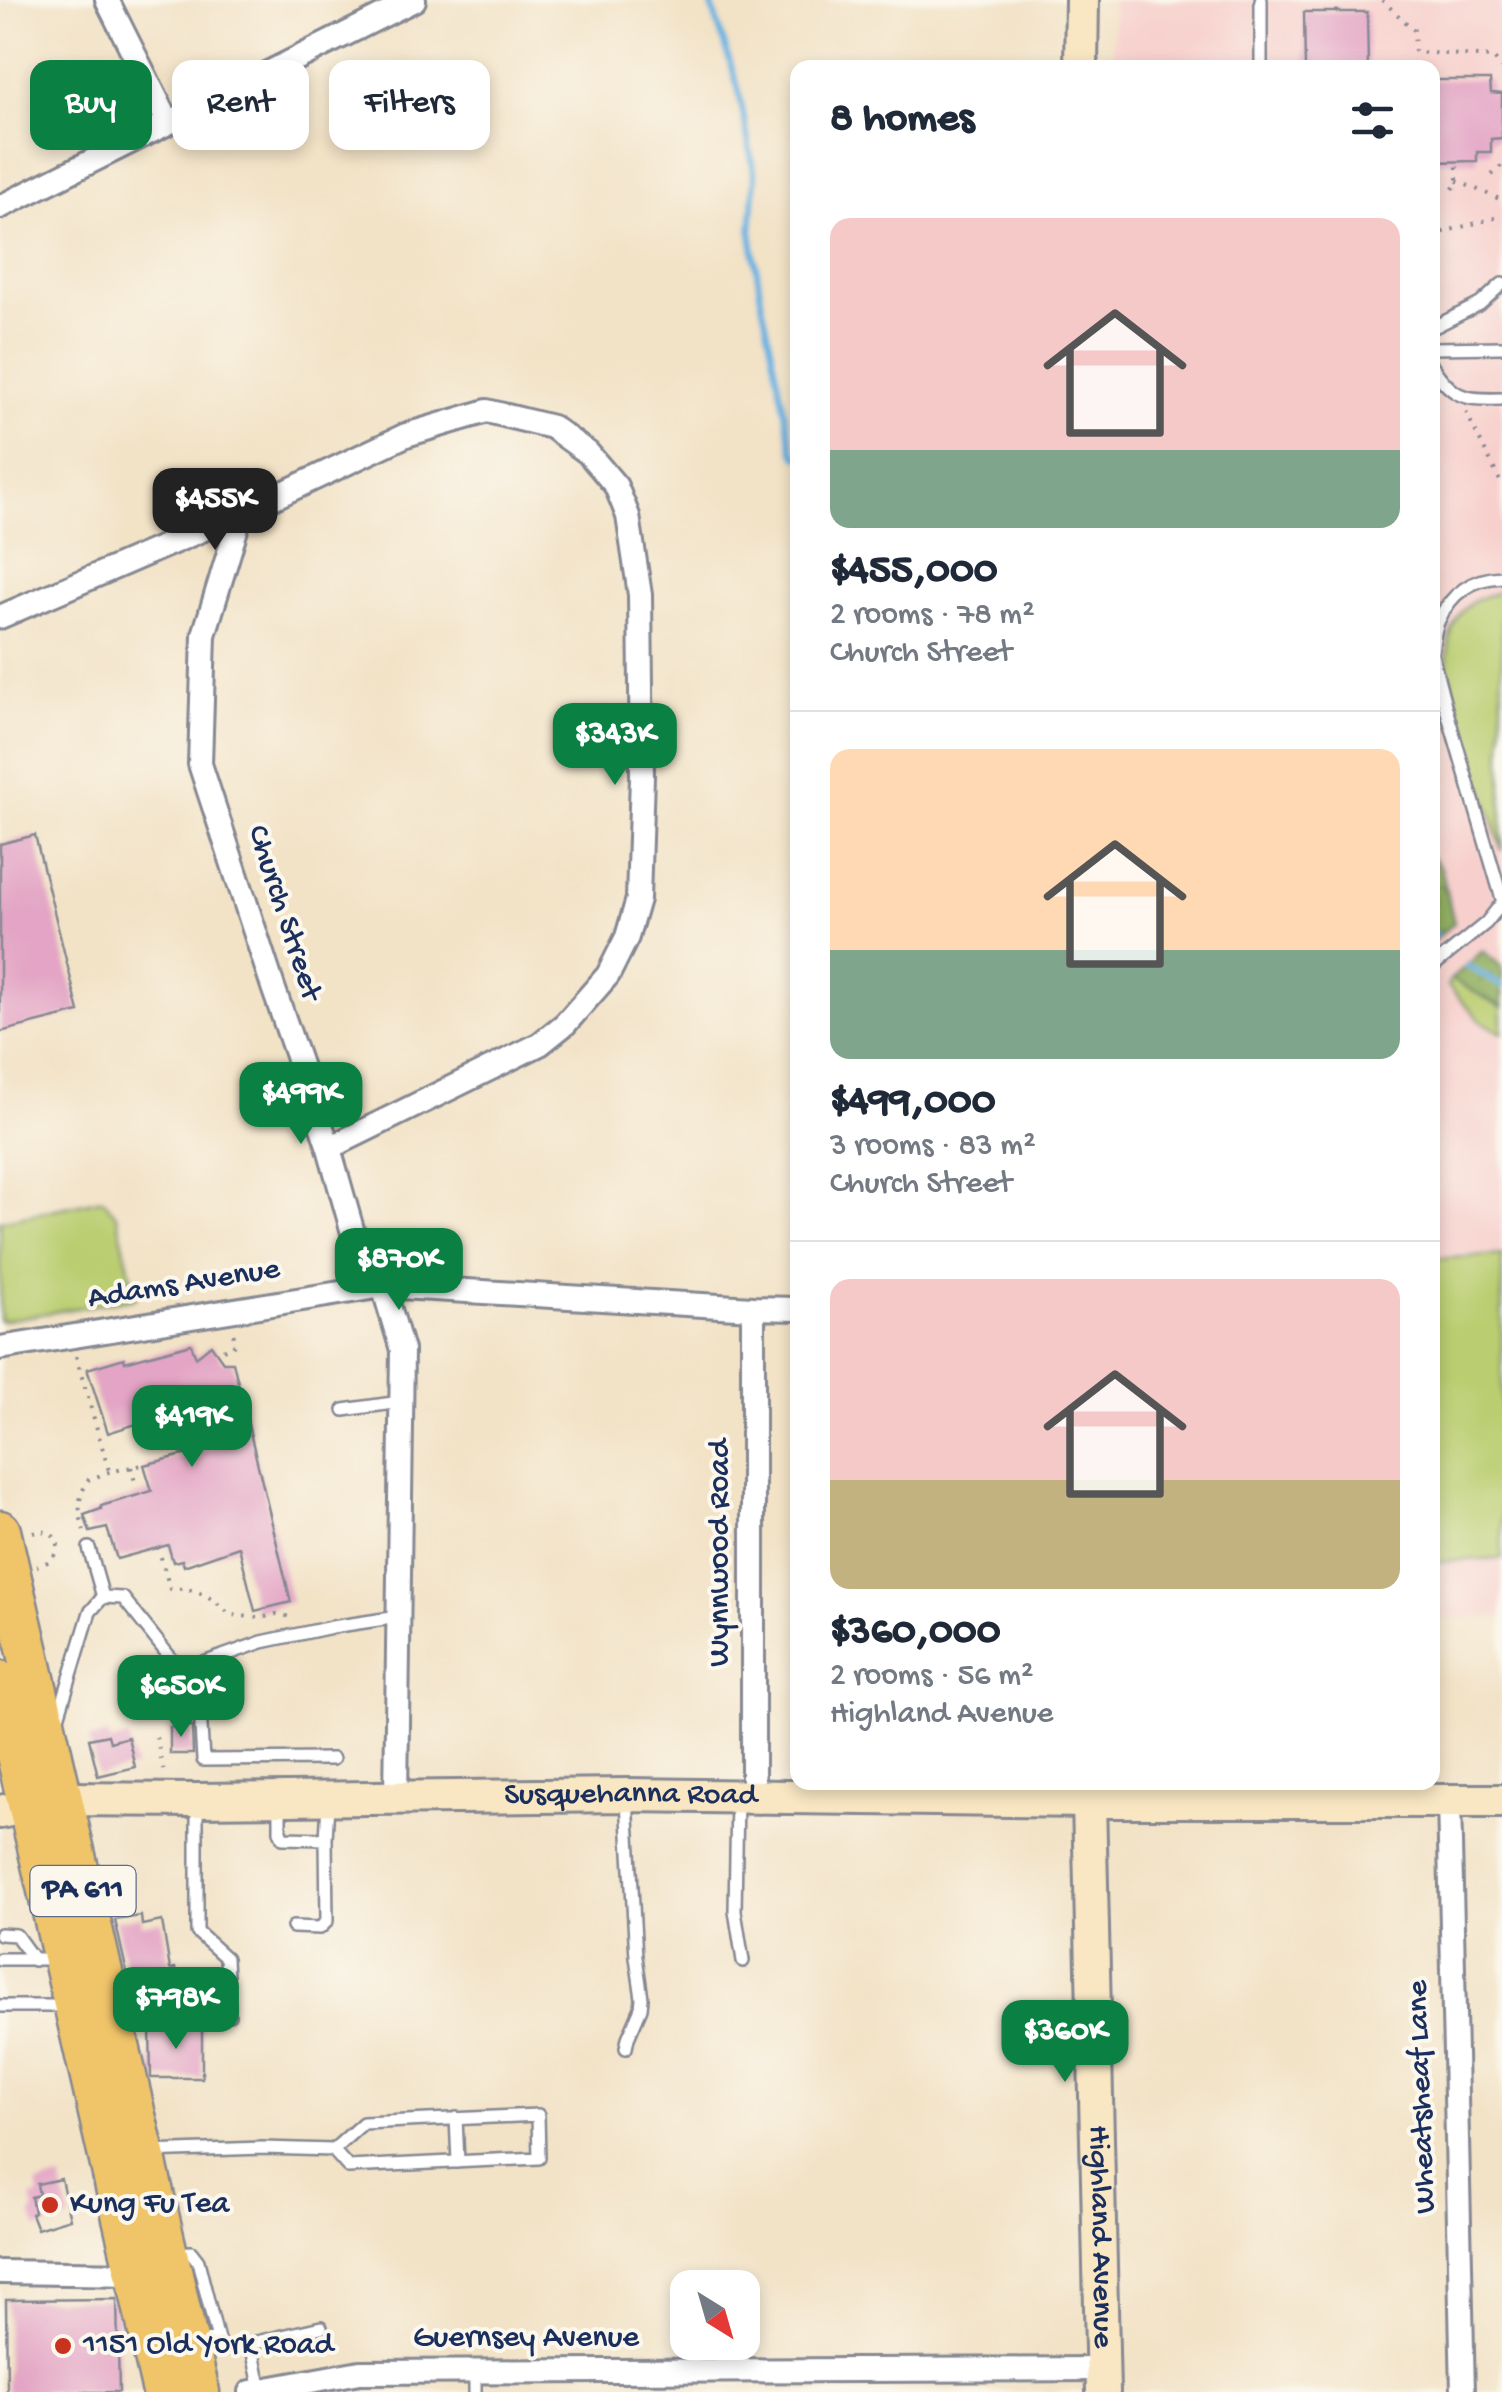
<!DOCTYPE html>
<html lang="en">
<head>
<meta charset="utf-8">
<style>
  :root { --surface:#fff; --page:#f6f6f7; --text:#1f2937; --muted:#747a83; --line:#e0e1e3; --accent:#0b8043 }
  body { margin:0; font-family:"Gochi Hand",sans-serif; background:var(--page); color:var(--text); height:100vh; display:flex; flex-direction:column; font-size:38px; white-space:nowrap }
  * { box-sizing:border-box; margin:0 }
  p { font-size:32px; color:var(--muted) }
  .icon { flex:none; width:55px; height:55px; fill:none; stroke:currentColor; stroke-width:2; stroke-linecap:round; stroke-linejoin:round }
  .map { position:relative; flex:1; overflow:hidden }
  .side { position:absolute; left:790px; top:60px; width:650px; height:1730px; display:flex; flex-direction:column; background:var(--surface); border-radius:20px; box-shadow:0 5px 15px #0003 }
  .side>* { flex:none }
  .top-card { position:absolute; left:30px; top:60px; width:610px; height:90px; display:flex; gap:20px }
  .needle { width:65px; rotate:143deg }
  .buttons { position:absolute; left:670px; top:2270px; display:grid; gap:20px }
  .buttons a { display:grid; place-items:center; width:90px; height:90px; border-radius:20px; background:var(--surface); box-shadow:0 5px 15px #0003; font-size:50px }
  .price { position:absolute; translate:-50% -85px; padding:0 22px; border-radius:20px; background:var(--accent); color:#fff; font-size:32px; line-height:65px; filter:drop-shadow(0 2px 5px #0008) }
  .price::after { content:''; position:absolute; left:50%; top:60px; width:30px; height:22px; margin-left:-15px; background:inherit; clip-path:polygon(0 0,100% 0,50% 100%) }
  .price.active { background:#222; color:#fff }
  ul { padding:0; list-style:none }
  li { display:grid; align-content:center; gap:20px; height:530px; padding:0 40px }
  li+li { border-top:2px solid var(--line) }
  li span { display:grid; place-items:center; height:310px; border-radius:20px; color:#555 }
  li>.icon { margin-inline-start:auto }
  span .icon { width:180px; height:180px; fill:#fffc; stroke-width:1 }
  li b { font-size:42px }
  h2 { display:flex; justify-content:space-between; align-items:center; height:120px; padding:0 40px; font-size:42px }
  .tag { padding:0 35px; border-radius:20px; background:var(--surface); box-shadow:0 5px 15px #0003; font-size:35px; line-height:90px }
  .tag.active { background:var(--accent); color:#fff }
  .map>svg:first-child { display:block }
  .built { fill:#f7d0cd }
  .green { fill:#bacd70; stroke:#6a7e67; stroke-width:2.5 }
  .forest { fill:url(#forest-crowns); stroke:#577060; stroke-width:2.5 }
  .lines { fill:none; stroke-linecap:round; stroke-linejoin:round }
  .stream { stroke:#6ab2e1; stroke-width:6 }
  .building { fill:#e3a4c5 }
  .lane-casing { stroke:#868892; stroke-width:16 }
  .street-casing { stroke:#868892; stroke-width:28 }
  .secondary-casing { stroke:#868892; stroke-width:38 }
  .highway-casing { stroke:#868892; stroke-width:45 }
  .path { stroke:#868892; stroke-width:4; stroke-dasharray:2.5 8; stroke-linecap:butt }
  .lane { stroke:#fff; stroke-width:11 }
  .street { stroke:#fff; stroke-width:22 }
  .secondary { stroke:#f9e7c3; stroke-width:32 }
  .highway { stroke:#f0c469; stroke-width:40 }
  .poi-dot { fill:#c8321e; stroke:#fbf7ec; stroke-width:4 }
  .labels { text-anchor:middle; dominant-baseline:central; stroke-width:8; stroke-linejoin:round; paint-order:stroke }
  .shield { fill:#fbf7ec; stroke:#5e6b89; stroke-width:2.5 }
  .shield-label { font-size:30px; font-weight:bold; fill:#1b2f5e }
  .street-label { font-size:32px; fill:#1b2f5e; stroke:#fbf7ec }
  .poi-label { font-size:32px; fill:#1b2f5e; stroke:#fbf7ec; text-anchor:start }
</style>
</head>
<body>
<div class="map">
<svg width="1502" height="2392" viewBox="0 0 1502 2392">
  <defs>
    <pattern id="forest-crowns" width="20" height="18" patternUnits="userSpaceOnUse" patternTransform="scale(2.5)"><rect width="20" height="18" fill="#93b062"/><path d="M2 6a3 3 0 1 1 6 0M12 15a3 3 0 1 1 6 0" fill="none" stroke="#779054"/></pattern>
  </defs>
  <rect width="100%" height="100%" fill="#fbf7ec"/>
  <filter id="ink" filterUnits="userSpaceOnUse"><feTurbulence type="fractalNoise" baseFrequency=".01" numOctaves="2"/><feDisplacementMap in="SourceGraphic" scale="20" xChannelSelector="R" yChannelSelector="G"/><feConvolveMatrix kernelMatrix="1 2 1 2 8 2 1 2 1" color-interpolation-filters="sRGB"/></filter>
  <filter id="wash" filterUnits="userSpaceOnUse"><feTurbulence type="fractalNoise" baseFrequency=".0048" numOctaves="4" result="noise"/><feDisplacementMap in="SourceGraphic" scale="40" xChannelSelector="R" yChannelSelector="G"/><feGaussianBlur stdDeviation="2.25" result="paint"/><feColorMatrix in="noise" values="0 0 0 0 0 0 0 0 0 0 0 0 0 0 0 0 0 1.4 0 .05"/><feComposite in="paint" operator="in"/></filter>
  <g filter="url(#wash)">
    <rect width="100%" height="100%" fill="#f2e2c6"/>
    <path class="built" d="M1113,0H1502V1617L1432,1618V68H1113Z"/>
    <path class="green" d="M1502,592V851L1447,670C1447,628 1456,599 1502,592Z
      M1451,979L1502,1007V1033L1480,1020L1447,985Z
      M103,1199L117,1216L136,1298L0,1321V1221Z
      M1502,1255V1558L1433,1562V1259Z"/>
    <path class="forest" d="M1432,858L1441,868L1454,923L1433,941Z
      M1483,951L1502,967V1007L1451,979Z"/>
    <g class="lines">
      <path class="stream" d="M710,0L738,87L755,177L751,232L761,298L793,451L798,457
        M1432,932L1435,935
        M1468,966L1502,986"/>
    </g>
    <g id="blocks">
      <path class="building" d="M1304,12H1367L1368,68H1305Z
        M1432,80H1490L1491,93L1502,94V138L1491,139V152H1477V161L1432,162Z
        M35,835L79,1012L0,1032V844Z
        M191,1344L196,1357L211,1345L223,1362H233L291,1602L255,1611L239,1547L184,1566L182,1560L173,1562L168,1545L117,1559L107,1528L90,1532L84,1515L101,1509V1506L152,1491L144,1465L215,1447L205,1402L108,1433L87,1369L124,1358L125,1362Z
        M192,1726L193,1754H170V1727Z
        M108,1735L110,1742L128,1737L135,1767L98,1776L89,1739Z
        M141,1916L142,1925L162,1921L170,1969L175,1968L176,1975L186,1973L189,1989L201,1987L204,2005L135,2008L115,1920Z
        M202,2025V2078H151L150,2027Z
        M61,2179L70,2219L37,2229L31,2214L34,2212L31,2197L39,2195L37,2184Z
        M117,2299L119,2392H7L6,2300Z"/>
    </g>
  </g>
  <g filter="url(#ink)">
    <use href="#blocks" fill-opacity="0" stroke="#868892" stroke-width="2.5"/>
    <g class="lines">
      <defs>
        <path id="lane" d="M1261,0V68
          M1432,328L1480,304L1502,284
          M1432,348L1502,347
          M1432,366C1453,398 1464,400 1502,399
          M1432,652C1434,642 1434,629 1439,620C1451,593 1473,578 1502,577
          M1432,655L1445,705L1502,899
          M1432,967L1486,923L1502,903
          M344,1410L400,1402
          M89,1548L103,1597
          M181,1671L199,1692L203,1760L333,1759
          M57,1721L90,1612L103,1597L123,1598L181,1671L262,1642L332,1627L398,1617
          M737,1798L735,1911L743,1961
          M280,1801V1831L283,1838L326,1839
          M293,1927L320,1928L327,1921L326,1839L328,1803
          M0,1934L16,1935L34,1960
          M0,1959H56
          M0,2006H66
          M121,2018L229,2015L226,1958L197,1932V1805
          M626,2048L628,2038L641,2008L642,1998L636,1957L627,1800
          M456,2118L458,2162
          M148,2152L262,2148L333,2150L363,2123L538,2115L539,2158L348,2167L333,2150
          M174,2253L191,2252L198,2261L218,2340
          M192,2341L218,2340L222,2347L227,2349L321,2327
          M251,2344L261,2390
          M475,2392V2371"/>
        <path id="street" d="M107,0L168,122
          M0,207L414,0
          M241,513L204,635L200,764L273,987L329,1148L361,1261L383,1286L402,1350L396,1798
          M0,617L241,513L406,435L487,411L552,427L588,453L616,486L628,516L640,595L642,776L638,899L627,937L608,975L565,1024L540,1044L329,1148
          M753,1308V1798
          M0,1348L383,1286L753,1308L798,1309
          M1449,1801L1463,2392
          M0,2272L135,2274
          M251,2392L360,2372L1102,2369"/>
        <g id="secondary">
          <path d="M1081,68L1082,0"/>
          <path id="s1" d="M1092,1782L1089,1801L1103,2392"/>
          <path id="s2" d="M0,1812L62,1799L197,1800L627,1795L1089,1801H1502"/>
        </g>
        <path id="highway" d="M0,1531L199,2392
          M0,1681L163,2392"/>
      </defs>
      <use href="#lane" class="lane-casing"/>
      <use href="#street" class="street-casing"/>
      <use href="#secondary" class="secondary-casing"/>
      <use href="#highway" class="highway-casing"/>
      <path class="path" d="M1382,0L1414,30L1415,52L1493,57L1502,68
        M1337,12V0
        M1492,175L1502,165
        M1457,181L1502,200
        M1453,189L1457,181V165
        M1432,235L1502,216
        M1466,412L1502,485
        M223,1350L235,1344L233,1331
        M76,1356L109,1471
        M131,1467L136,1486
        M84,1531C78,1509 77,1500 88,1480L109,1472L142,1465
        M33,1532L39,1530L52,1534L58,1544C55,1558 51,1562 37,1566
        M158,1547L170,1589C198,1587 211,1596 230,1615L261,1618L276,1614L291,1617
        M156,1737L164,1773"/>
      <use href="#lane" class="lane"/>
      <use href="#street" class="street"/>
      <use href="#secondary" class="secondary"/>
      <use href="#highway" class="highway"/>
    </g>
  </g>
  <g class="poi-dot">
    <circle cx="50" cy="2205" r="10"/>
    <circle cx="63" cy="2346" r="10"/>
  </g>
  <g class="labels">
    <rect class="shield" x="30.5" y="1866" width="105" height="50" rx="8"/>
    <g class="shield-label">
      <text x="83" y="1891">PA 611</text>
    </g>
    <g class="street-label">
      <text transform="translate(283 913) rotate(72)">Church Street</text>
      <text transform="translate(184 1285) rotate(-9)">Adams Avenue</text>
      <text transform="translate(721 1553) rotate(-90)">Wynnwood Road</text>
      <text stroke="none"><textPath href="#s2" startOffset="632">Susquehanna Road</textPath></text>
      <text transform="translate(1423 2097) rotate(-92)">Wheatsheaf Lane</text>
      <text stroke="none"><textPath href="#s1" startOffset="455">Highland Avenue</textPath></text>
      <text x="526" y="2339">Guernsey Avenue</text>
    </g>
    <g class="poi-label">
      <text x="70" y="2205">Kung Fu Tea</text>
      <text x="83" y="2346">1151 Old York Road</text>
    </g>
  </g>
</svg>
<div class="buttons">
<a><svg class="needle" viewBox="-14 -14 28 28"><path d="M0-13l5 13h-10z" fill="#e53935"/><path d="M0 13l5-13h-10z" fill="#747a83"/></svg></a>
</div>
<b class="price active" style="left:215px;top:553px">$455K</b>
<b class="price" style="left:615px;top:788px">$343K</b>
<b class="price" style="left:301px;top:1147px">$499K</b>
<b class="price" style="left:399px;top:1313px">$870K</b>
<b class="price" style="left:192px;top:1470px">$419K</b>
<b class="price" style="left:181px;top:1740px">$650K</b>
<b class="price" style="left:176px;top:2052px">$798K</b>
<b class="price" style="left:1065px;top:2085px">$360K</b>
<div class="top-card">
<a class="tag active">Buy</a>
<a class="tag">Rent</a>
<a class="tag">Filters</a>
</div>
<section class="side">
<h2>8 homes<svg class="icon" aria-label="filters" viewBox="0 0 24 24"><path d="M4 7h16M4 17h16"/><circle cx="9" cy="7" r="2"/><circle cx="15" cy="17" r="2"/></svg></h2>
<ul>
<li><span style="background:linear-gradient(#f6c9c9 75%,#7fa58c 0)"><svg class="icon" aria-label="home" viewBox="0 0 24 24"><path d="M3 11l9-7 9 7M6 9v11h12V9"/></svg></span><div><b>$455,000</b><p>2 rooms · 78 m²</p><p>Church Street</p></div></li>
<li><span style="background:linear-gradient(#ffd9b3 65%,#7fa58c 0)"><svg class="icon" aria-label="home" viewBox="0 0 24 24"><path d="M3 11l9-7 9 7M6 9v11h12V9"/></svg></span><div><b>$499,000</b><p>3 rooms · 83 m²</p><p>Church Street</p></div></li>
<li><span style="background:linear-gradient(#f6c9c9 65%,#c2b280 0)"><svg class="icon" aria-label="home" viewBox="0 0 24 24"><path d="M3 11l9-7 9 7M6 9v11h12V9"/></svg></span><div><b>$360,000</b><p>2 rooms · 56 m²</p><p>Highland Avenue</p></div></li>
</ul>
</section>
</div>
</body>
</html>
